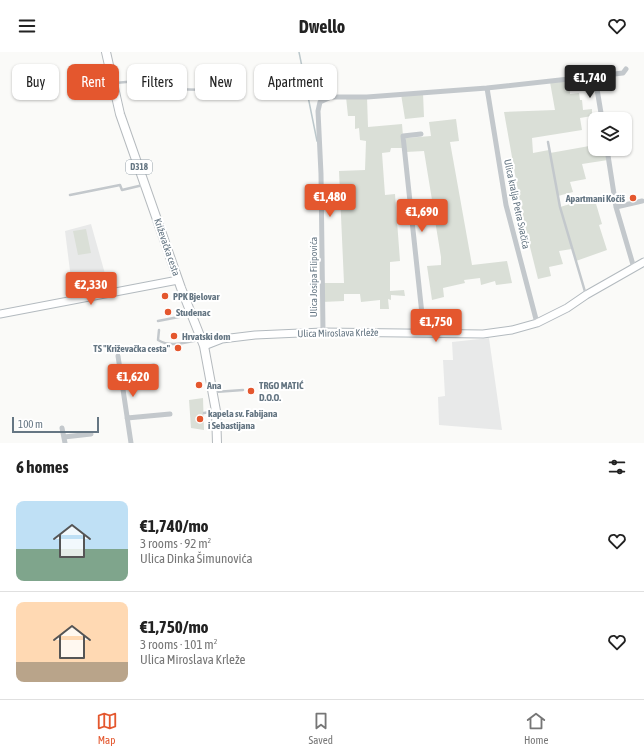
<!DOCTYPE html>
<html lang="en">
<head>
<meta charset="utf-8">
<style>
  :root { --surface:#fff; --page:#f2f2f2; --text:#222; --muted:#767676; --line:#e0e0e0; --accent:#e4572e }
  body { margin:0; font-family:"Asap Condensed",sans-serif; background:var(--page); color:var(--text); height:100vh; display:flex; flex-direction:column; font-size:15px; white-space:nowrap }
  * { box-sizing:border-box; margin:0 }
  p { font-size:13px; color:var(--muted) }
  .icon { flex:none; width:22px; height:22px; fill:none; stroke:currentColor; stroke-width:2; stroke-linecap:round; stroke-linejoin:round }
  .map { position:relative; height:391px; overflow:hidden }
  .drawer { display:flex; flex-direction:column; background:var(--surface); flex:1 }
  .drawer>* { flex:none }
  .guide { position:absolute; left:12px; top:12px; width:400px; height:36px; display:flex; gap:8px }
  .controls { position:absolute; left:588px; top:60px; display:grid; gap:8px }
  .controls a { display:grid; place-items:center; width:44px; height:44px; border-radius:8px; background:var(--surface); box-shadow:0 1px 3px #0004; font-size:20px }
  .scale { position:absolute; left:12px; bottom:10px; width:87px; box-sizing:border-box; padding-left:4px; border:2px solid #657683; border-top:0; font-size:11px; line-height:14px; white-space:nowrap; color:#657683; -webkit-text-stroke:3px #fff; paint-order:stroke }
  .price { position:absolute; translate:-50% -34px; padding:0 9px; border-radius:4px; background:var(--accent); color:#fff; font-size:13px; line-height:26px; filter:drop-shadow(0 1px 2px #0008) }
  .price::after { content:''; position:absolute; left:50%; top:24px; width:12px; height:9px; margin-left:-6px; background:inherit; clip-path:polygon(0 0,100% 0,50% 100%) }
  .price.on { background:#222; color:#fff }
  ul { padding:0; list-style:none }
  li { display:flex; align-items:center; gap:12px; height:100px; padding:0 16px }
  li+li { border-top:1px solid var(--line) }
  li span { display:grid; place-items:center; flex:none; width:112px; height:80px; border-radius:8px; color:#555 }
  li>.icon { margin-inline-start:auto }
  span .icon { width:48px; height:48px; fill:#fffc; stroke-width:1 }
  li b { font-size:17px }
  h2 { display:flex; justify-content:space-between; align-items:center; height:48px; padding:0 16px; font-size:17px }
  .tag { padding:0 14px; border-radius:8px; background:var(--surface); box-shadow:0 1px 3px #0004; font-size:14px; line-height:36px }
  .tag.on { background:var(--accent); color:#fff }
  header { display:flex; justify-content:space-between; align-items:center; height:52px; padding:0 16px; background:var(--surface); font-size:18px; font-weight:700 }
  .tab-bar { display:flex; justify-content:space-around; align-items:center; height:56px; border-top:1px solid var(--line); background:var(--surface); font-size:11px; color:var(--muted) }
  .tab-bar a { display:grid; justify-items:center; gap:2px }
  .tab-bar .on { color:var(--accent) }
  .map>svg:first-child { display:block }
  .built { fill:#e8e9e9 }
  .green { fill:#dadfd7 }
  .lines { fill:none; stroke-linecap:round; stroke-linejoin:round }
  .stream { stroke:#bbc7cb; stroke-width:1.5 }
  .secondary-casing { stroke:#b3babf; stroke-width:9 }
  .primary-casing { stroke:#b5babe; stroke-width:10 }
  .lane { stroke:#c3c8cc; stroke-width:2.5 }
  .street { stroke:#c3c8cc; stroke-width:5 }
  .secondary { stroke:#fff; stroke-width:7 }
  .primary { stroke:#fff; stroke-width:8 }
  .poi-dot { fill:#e4572e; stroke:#fff; stroke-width:1.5 }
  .labels { text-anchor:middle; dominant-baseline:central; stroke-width:4; stroke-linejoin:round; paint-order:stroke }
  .shield { fill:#fff; stroke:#939fa8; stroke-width:1 }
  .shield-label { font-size:9px; font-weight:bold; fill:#657683 }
  .poi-label { font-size:10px; font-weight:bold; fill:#657683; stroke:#fff; text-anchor:start }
  .street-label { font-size:10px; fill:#657683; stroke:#fff }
</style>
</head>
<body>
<header><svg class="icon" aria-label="menu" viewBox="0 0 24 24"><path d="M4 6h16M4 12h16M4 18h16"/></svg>Dwello<svg class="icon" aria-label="heart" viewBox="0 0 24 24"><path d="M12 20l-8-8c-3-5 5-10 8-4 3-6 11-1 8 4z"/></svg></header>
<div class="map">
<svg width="644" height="391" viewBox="0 0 644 391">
  <rect width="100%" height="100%" fill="#fafaf8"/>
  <path class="built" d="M91,172L109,236L73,243L65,179Z
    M489,286L502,378L439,373L438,345L445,344L443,308H453L452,290Z"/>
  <path class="green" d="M570,28V42L579,41L580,48H582L583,58L592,57V64L580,66L582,78L532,86L533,101L549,98L550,101L595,93V97H607L608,108L582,112L586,127L570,130L573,140L558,144L560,155L594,145L602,172L599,173L607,198L576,209L572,197L559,199L563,212L549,215L551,224L538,227L523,167L504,60L555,58L550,30Z
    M423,41L424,65L405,67L401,42Z
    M346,45H367L368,75L402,72L404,96H391L390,100L382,101L385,143L395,142L400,209L390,210V239L404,238L405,244L391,243V248L388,247L389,257H380V248L361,250L360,242H344V249L322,250V231H344L339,119L365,118L366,89L360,88L359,76L355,77V64H348Z
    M456,67L459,89L450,90L472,213L507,209L512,231L496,233L495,229L481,233L480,226L464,228L465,231L443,236L444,245L432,248L427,214L441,213V205L434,162L414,164L412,150L432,148L424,99L406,100V86L431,84L429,70Z
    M86,177L91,201L78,203L73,179Z
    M203,346L204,378L191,376L189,348Z"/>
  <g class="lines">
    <path class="stream" d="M299,0L317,89"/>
    <defs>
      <path id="secondary" d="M0,262L178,228
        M204,294L222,287L255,283L323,280L483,282L512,278L537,271L567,256L586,243L644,210"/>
      <path id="primary" d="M106,0L120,62L181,236L204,294L216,359L217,391"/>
    </defs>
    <use href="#secondary" class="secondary-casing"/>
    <use href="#primary" class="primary-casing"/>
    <path class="lane" d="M88,30V40L112,37
      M115,31L137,29L138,36L206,38V27
      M548,90L560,155L586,243
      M70,143L120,133L122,138L143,133
      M158,269L189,263
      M159,278L158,288C171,296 185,290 199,288
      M215,340L243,338
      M204,361L215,359"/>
    <path class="street" d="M595,25L602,67
      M487,36L506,153L537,271
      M421,82L403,84L424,281
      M607,97L616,155L634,216
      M616,155L642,149
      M323,280L321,122L318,59L320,50L331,45H367L487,36L623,21L626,17
      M118,304L131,391
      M121,320L154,314
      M127,366L170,362
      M62,376L65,391
      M64,385L91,382"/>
    <use href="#secondary" class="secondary"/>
    <use href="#primary" class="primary"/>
  </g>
  <g class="poi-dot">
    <circle cx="633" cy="146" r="4"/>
    <circle cx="165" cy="244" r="4"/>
    <circle cx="168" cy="260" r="4"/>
    <circle cx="174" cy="284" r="4"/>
    <circle cx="178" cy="296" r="4"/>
    <circle cx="199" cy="333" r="4"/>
    <circle cx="251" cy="339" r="4"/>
    <circle cx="200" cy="367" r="4"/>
  </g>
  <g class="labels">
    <rect class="shield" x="126" y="108" width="26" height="14" rx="3"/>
    <g class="shield-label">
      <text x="139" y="115">D318</text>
    </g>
    <g class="poi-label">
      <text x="625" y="146" text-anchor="end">Apartmani Kočiš</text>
      <text x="173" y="244">PPK Bjelovar</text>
      <text x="176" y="260">Studenac</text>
      <text x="182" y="284">Hrvatski dom</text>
      <text x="170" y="296" text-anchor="end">TS "Križevačka cesta"</text>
      <text x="207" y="333">Ana</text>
      <text x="259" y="333">TRGO MATIĆ<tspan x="259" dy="12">D.O.O.</tspan></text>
      <text x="208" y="361">kapela sv. Fabijana<tspan x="208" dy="12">i Sebastijana</tspan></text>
    </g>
    <g class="street-label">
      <text transform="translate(517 152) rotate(78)">Ulica kralja Petra Svačića</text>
      <text transform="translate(167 195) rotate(71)">Križevačka cesta</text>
      <text transform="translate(313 225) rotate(-90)">Ulica Josipa Filipovića</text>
      <text transform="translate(338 281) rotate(-1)">Ulica Miroslava Krleže</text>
    </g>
  </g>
</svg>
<div class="controls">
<a><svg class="icon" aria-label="layers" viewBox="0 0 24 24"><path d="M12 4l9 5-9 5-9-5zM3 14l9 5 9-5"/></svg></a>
</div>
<div class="scale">100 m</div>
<b class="price on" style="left:590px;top:47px">€1,740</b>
<b class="price" style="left:330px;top:166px">€1,480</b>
<b class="price" style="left:422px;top:181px">€1,690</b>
<b class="price" style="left:91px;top:254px">€2,330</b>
<b class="price" style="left:436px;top:291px">€1,750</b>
<b class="price" style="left:133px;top:346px">€1,620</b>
<div class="guide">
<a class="tag">Buy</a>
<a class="tag on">Rent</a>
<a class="tag">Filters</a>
<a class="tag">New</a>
<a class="tag">Apartment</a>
</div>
</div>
<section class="drawer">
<h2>6 homes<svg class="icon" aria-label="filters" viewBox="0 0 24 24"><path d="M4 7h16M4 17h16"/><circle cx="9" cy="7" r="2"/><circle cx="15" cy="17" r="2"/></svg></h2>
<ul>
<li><span style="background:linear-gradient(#bfe0f5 60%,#7fa58c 0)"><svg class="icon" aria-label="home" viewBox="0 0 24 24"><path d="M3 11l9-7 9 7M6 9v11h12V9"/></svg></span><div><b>€1,740/mo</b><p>3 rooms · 92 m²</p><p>Ulica Dinka Šimunovića</p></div><svg class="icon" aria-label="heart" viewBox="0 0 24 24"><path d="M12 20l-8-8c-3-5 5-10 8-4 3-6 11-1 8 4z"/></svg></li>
<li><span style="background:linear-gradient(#ffd9b3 75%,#b9a48a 0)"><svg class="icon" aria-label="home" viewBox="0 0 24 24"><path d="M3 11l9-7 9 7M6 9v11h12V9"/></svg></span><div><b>€1,750/mo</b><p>3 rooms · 101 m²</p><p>Ulica Miroslava Krleže</p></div><svg class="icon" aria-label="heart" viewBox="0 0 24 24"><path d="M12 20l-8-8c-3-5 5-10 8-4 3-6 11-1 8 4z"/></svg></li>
</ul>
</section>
<nav class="tab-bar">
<a class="on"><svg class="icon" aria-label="map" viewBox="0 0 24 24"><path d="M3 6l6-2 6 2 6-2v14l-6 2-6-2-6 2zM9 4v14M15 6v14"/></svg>Map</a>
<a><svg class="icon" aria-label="saved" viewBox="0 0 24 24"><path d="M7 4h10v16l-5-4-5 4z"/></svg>Saved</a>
<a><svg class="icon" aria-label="home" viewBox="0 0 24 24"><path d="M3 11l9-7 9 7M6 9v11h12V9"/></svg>Home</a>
</nav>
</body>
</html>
